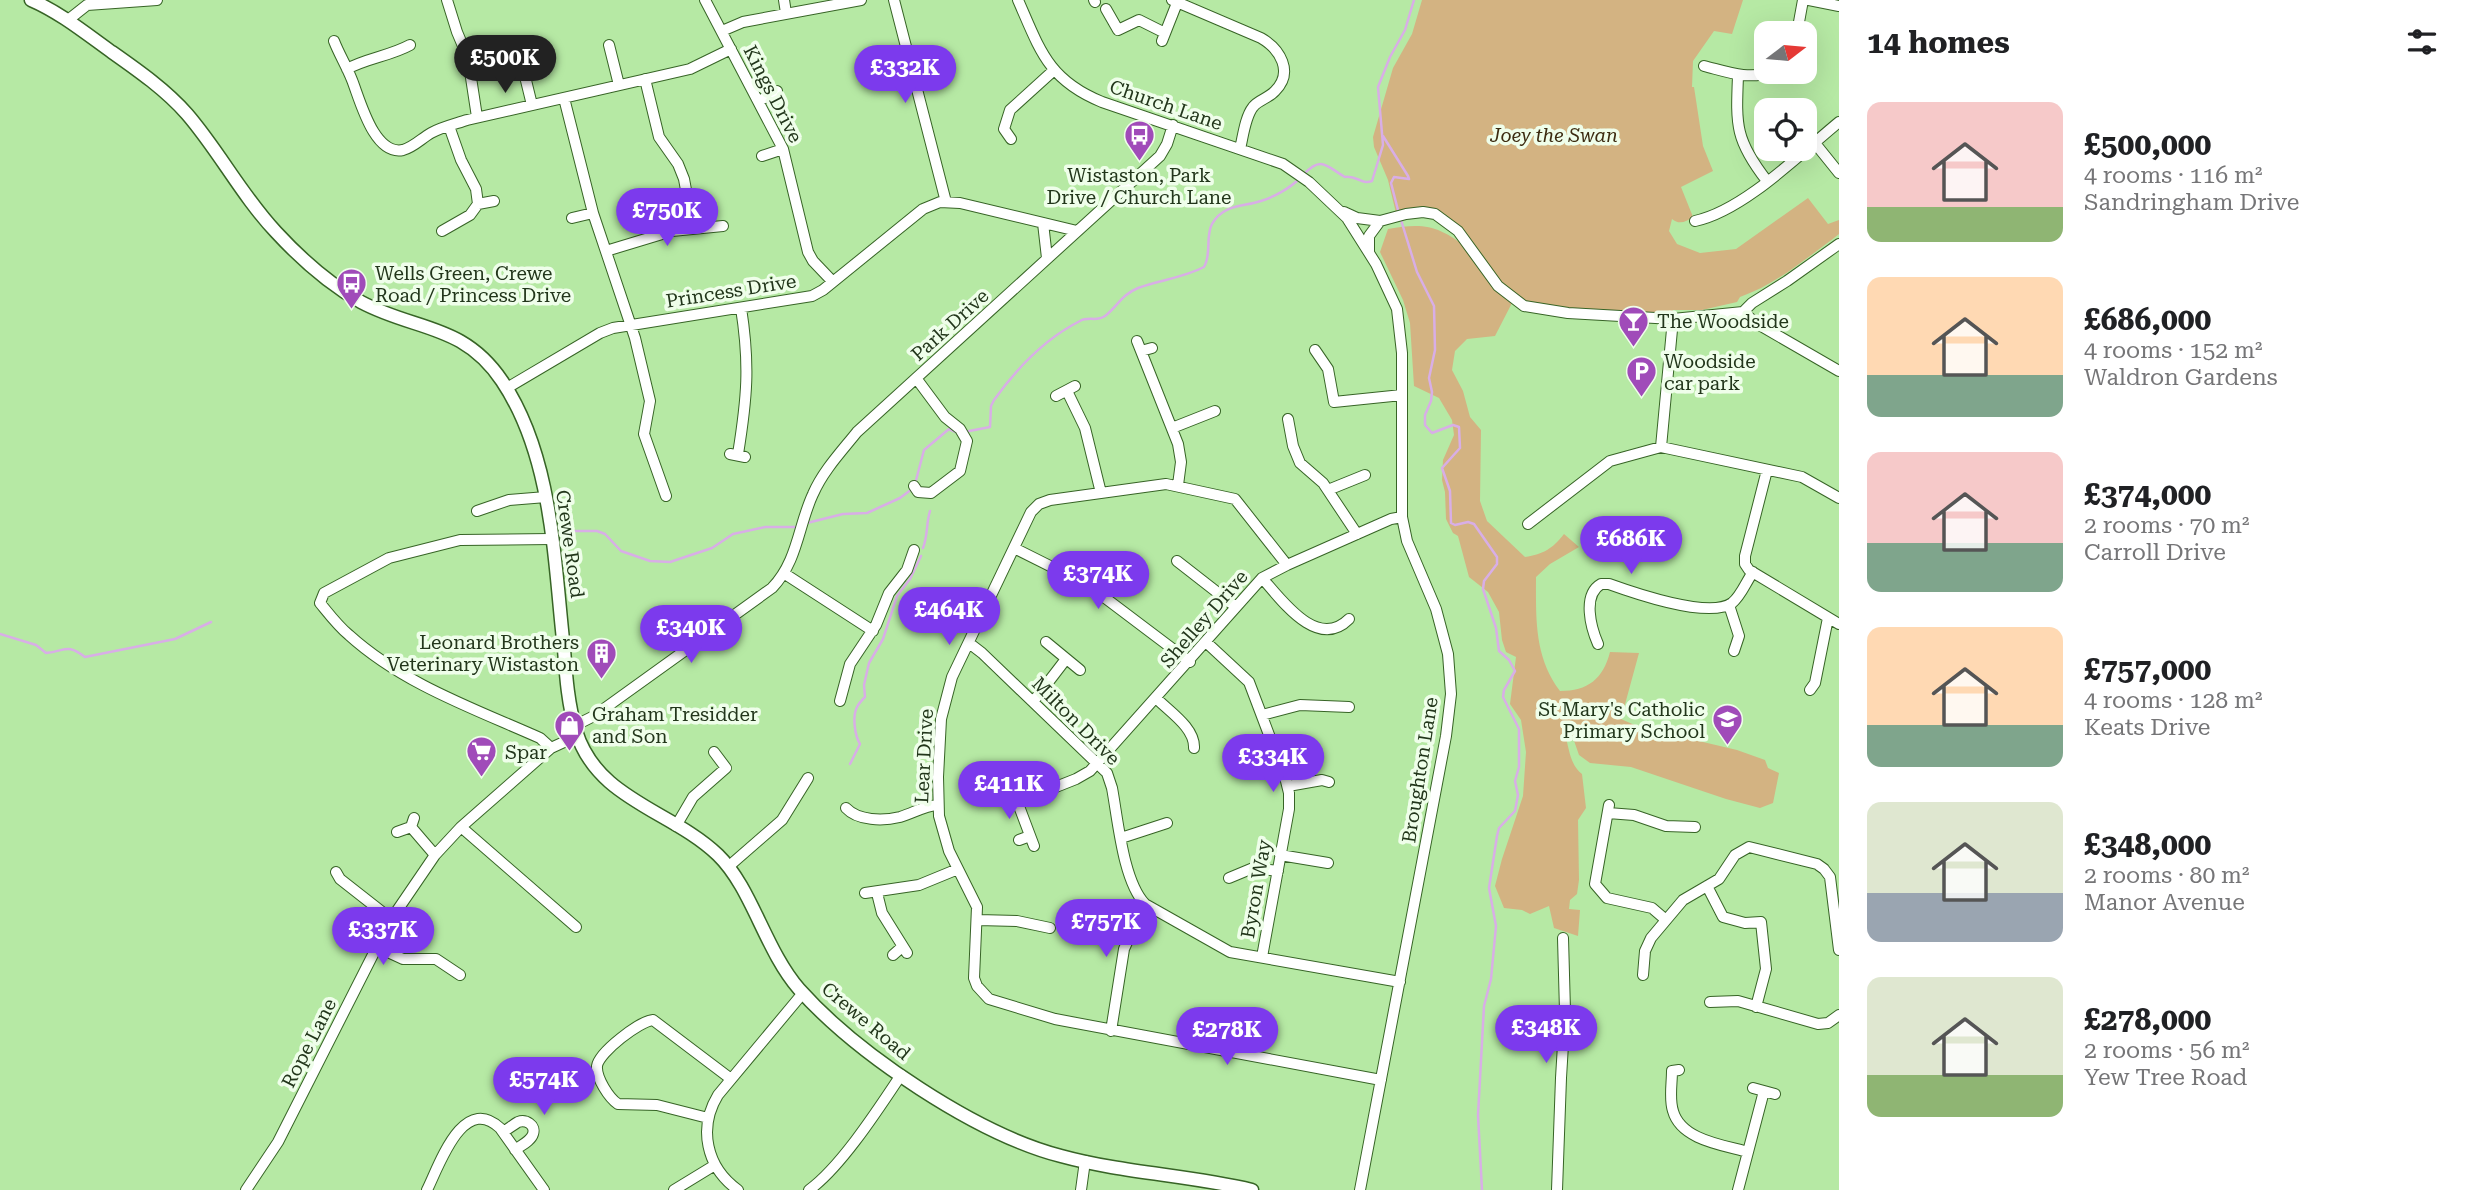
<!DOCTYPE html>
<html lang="en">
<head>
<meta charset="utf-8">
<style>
  :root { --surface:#fff; --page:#f2f2f2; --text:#202124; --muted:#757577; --accent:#7c3aed }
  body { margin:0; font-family:"Roboto Serif",serif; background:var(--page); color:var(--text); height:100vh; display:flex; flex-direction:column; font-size:26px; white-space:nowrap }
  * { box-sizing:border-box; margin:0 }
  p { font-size:23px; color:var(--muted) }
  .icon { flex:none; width:38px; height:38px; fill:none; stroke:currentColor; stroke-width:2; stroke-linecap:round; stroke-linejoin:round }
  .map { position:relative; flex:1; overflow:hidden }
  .side { display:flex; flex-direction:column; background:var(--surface); width:630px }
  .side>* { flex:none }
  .needle { width:46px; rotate:74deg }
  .tools { position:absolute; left:1754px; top:21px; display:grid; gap:14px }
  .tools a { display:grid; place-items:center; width:63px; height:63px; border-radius:14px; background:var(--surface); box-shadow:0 7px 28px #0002; font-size:35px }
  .price { position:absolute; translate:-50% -60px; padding:0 16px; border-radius:24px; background:var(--accent); color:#fff; font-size:23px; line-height:46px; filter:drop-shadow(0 2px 4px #0008) }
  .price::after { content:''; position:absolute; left:50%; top:42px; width:21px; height:16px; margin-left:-10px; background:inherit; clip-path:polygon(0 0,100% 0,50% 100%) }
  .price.on { background:#222; color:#fff }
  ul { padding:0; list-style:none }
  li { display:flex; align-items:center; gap:21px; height:175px; padding:0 28px }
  li span { display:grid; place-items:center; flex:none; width:196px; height:140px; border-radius:14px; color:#555 }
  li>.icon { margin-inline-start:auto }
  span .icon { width:84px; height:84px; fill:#fffc; stroke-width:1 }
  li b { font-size:30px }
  h2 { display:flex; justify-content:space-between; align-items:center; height:84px; padding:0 28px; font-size:30px }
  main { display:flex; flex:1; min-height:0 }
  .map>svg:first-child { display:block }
  .green { fill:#d3b382 }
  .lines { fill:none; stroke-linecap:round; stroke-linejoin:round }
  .stream { stroke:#d8aee6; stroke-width:2.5 }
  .minor-casing { stroke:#376426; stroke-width:12 }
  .major-casing { stroke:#376426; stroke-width:15 }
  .minor { stroke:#fff; stroke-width:10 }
  .major { stroke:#fff; stroke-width:12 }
  .labels { text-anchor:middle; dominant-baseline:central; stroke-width:7; stroke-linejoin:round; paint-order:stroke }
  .street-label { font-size:19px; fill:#22361b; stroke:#effeea }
  .park-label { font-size:19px; font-style:italic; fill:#3c2b10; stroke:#effeea }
  .poi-label { font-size:19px; fill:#22361b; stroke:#effeea; text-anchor:start }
</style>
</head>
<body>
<main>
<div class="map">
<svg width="1839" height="1190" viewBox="0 0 1839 1190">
  <rect width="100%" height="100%" fill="#b6e9a4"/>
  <path class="green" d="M1422,0H1743L1732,34L1714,31L1693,61L1692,87H1694L1703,146L1713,171L1681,187L1693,217C1686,222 1679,225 1672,219L1669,231L1677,244L1700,253L1736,249L1808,198L1828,224L1839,220V234L1834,238C1804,260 1775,285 1740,297L1737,302L1702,310H1673V319L1568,313L1513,301L1495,336L1467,339L1455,351L1452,370L1463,391L1470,417L1481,430L1480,501L1487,521L1525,557C1544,554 1552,549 1564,534L1579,547L1550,564L1536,577C1536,618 1534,657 1560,691C1588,691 1603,679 1610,652L1639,653L1621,719L1655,734L1686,738L1737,750L1765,760L1768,768L1779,773L1773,803L1760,808L1726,799L1631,767L1590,763L1579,755L1572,735L1565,734C1569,748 1570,765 1582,774L1586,808L1578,820L1579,880L1577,894L1570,900L1569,909L1580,910L1578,936L1554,928L1549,906L1530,914L1522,910L1504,908L1495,886L1502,859L1523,796L1526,752L1521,720L1510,704L1516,657L1506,652L1502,640L1499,612L1488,592L1469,577L1458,536L1453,533L1446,519L1445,492L1442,480L1443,460L1454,435L1452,420L1439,398L1414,386L1410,323L1403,300L1380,252L1388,229C1425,222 1439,226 1469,249L1435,214L1396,213L1388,180L1374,147L1373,137L1393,68L1412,34Z"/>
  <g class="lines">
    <path class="stream" d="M1383,136L1408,176L1409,179L1394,177L1391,183L1399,214
      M1304,174C1322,155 1327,167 1345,177C1357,175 1361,185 1372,181L1383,145L1378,87L1390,57L1405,30L1414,0
      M1401,220L1417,272L1434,306L1435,350L1429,378L1432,392L1431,401L1425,415V425L1432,433L1453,425L1459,427L1460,448L1442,468L1450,491L1451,523L1455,525L1468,522L1474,524L1497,557V564L1484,581L1483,589L1496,628L1499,651L1509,660L1515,671L1504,690L1503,697L1519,729V767L1515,781L1518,795L1515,811L1499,828L1497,836L1489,888L1496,926L1491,979L1484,1006L1478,1115L1482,1190
      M964,432L990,427L991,406L994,400C1017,368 1044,339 1080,321C1088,316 1097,322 1105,316C1118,306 1121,295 1138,288C1159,280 1183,278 1204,267C1212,253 1205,237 1212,224C1223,204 1243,207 1261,201C1274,197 1290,188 1299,179
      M915,484L924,450L949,429L958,433
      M807,523L843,514L867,513L900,498L912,489
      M560,531H597L605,534L621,551L650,561L670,562L712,548L733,534L765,527H798
      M923,548C928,535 926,524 930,511
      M0,634L36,645L46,653C66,651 67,643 85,657L175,639L211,622
      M850,764L860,744C855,736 852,717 857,707C859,703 862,700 865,697L864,685L869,663L883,639L897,596L910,579L921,556"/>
    <defs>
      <path id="minor" d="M447,0L457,32L468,58L477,117
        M705,0L783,149L808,252L813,261L833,282
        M784,0L786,13
        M894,0L946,202
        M1018,0C1040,50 1048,80 1102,102L1283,164L1309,182L1347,218L1376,264L1397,309L1402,353V517L1407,541L1436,609L1448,654L1451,694L1446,736L1360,1190
        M1094,0L1095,2
        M1172,0L1261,38C1280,49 1294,72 1275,91C1269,98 1258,100 1253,107C1245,117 1243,137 1240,149
        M1809,0L1839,6
        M1106,9L1118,30L1139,20L1165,33
        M68,20L87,5L157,0
        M722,31L743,22L861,0
        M1797,33L1803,0
        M334,41C339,54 347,67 352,80C360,100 374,156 403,150C414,147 422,138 431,133C442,127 455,124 467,120L690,69L731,49
        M1162,41L1177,3
        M609,45L619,85
        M521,60L532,105
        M1704,66C1728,72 1748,80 1772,72
        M347,69C367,58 390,56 410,45
        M1738,76C1736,125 1735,140 1767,181
        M645,79L659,137L678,164L684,179L693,228
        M564,98L593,213L635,338L650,401L644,434L666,496
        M759,101L777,91
        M1011,139L1004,129L1010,110L1053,71
        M1814,142L1839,173
        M762,156L783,149
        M478,204L494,201
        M1344,212L1357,218L1380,221L1406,214L1423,212L1435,214L1458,231L1498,286L1524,306L1568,313L1673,319L1743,312L1756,323L1839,371
        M572,218L593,213
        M1695,221C1743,211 1800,154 1839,122
        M1043,223L1047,258
        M442,231L470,215L478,204L476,189L461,160L449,126
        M606,251L672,231L723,226
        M1369,251V236L1380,221
        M1743,312L1752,303L1787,281L1839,244
        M1137,341L1178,444L1181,462L1178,485
        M1315,350L1328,369L1334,402L1402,395
        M1141,351L1152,348
        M507,388L600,333L613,328L812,296L823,290L923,209L940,202L960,203L1077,231
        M1067,391L1085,428L1101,493
        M1056,396L1075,386
        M1288,419L1293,446L1300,463L1323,483L1357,534
        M1172,428L1215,411
        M1661,447L1802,477L1839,498
        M730,454L745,457
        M738,454C747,398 750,365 741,308
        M1767,470L1745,556V564L1749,570L1839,624
        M914,486L918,492L931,493L960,471L967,441L960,429L945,417L916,378
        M1328,490L1365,475
        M477,511L509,500L546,497
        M1528,524L1610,461L1661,447L1673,319
        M1014,548L1088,585L1190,662
        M1177,561L1236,607
        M1287,565L1235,499L1166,484L1050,500L1039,504L1031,512L952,677L941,719L938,777L939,816L949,851L977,907L974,978L977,986L989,999L1055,1019L1381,1080
        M785,574L873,631
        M1262,578C1281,599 1317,651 1349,619
        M1729,605L1739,636L1734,651
        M1046,642L1080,670
        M969,643L982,653L1107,773L1112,788C1118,820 1123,881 1145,904L1230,952L1400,982
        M1207,643L1249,682L1285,777L1289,793V809L1262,957
        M1598,644C1591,628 1582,595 1601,584H1609C1634,593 1709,619 1732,603C1741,596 1746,582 1753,572
        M1810,690L1815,683L1828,618
        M1157,699C1170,712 1195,728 1194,748
        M840,701L850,664L876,625L889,593L907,570L914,550
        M1033,702L1066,659
        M1262,715L1300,705L1349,707
        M574,726L594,716L772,588C798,561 798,526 813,494C823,471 841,452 857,432L1160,156L1167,144L1173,125
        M551,748L540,738C475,709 403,684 349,635C338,626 329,614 320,603L324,593L389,558L460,540L552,539
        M1011,785L1034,846
        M1288,786L1322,780L1329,782
        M1018,802L1076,779L1090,771L1262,578L1287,565L1391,519L1402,517
        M1609,805L1595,884L1607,898L1652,908L1666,920
        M846,808C858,821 883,821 900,817C914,813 923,806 938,805
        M1608,813L1634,815L1666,826L1695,827
        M676,826L693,797L726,768L714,752
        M411,827L435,855
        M461,827L576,927
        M397,832L411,827L414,818
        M1121,838L1167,823
        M1019,840L1030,836
        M1280,855L1328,863
        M728,867L782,820L808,778
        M336,872L340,879L391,919
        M1229,878L1253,868L1278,871
        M1707,886L1723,917L1745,923L1761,922L1766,969L1756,1007
        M865,893L919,885L958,869
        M877,893L882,913L907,953
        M978,920L1017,921L1050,928
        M377,947L403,959H436L460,975
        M893,955L902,947
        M1643,975L1645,951L1651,938L1683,900L1719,879L1735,855L1749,847L1817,864L1824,869L1830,877L1839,950
        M1710,1002L1738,1001L1818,1024L1828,1023L1839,1015
        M1111,1031L1124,949L1129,938L1152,908
        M1679,1070L1672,1071C1672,1084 1669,1099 1673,1111C1681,1140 1723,1145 1748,1152
        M1753,1088L1764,1091
        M708,1118L657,1105L618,1104C609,1098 596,1078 597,1066C599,1052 640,1021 653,1020L731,1079
        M503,1132C508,1129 513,1125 518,1122C526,1119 536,1125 533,1134C531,1141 520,1146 515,1150
        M246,1190L278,1142L390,921L435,855L461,827L551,748L577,736
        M427,1190C439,1166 463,1093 500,1128L544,1190
        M674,1190L715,1165
        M738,1190C706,1167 698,1128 718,1095L803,993
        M809,1190C841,1167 879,1108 901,1075
        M1081,1190L1085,1161
        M1557,1190L1561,1078L1565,1011L1563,938
        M1738,1190L1764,1091L1775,1094"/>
      <path id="major" d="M31,0C59,12 84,32 109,50C136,69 165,89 187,114C219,151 242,196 276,232C300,258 329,284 361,302C415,331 463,323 502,381C553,457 554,561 564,649C566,676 568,704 576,731C597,800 671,810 718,855C752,888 765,950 799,989C857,1054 976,1134 1061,1156C1123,1173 1189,1175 1252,1190"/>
    </defs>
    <use href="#minor" class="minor-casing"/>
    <use href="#major" class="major-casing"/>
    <use href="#minor" class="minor"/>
    <use href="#major" class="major"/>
  </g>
  <defs>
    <symbol id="bus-pin" viewBox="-11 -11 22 30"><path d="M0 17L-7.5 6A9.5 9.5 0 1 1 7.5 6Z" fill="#a04bb9" stroke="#effeea"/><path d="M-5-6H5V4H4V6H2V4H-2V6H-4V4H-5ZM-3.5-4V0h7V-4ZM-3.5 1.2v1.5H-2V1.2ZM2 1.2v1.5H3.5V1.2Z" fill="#fff"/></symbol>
    <symbol id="bar-pin" viewBox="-11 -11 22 30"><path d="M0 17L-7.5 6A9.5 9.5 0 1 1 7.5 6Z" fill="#a04bb9" stroke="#effeea"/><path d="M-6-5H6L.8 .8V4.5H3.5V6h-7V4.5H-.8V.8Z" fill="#fff"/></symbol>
    <symbol id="parking-pin" viewBox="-11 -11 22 30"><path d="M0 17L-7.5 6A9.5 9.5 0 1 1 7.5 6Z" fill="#a04bb9" stroke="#effeea"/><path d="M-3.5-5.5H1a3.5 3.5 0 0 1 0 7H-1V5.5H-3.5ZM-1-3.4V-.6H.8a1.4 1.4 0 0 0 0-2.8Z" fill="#fff"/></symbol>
    <symbol id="building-pin" viewBox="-11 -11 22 30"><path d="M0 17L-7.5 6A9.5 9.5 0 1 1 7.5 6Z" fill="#a04bb9" stroke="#effeea"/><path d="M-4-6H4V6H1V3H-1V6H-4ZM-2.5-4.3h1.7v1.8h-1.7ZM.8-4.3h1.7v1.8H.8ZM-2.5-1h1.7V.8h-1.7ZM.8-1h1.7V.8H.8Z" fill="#fff"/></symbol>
    <symbol id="school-pin" viewBox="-11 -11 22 30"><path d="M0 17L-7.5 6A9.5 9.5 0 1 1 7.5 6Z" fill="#a04bb9" stroke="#effeea"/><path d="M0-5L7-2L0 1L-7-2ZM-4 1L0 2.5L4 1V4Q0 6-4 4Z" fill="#fff"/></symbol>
    <symbol id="shop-pin" viewBox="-11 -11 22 30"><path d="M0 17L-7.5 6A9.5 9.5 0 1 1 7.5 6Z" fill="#a04bb9" stroke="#effeea"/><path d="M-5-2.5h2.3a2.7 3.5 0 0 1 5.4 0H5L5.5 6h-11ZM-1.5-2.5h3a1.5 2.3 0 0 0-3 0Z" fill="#fff"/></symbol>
    <symbol id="supermarket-pin" viewBox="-11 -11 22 30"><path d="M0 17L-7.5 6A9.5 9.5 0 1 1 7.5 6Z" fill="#a04bb9" stroke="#effeea"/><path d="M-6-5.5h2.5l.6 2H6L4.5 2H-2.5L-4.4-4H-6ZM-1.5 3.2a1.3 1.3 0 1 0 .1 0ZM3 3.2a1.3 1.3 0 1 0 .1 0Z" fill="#fff"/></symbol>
  </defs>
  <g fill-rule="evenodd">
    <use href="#bus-pin" x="1122" y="118" width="35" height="47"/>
    <use href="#bus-pin" x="334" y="266" width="35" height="47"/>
    <use href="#bar-pin" x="1616" y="304" width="35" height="47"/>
    <use href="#parking-pin" x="1624" y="354" width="35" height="47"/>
    <use href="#building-pin" x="584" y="636" width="35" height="47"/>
    <use href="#school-pin" x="1710" y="702" width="35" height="47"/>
    <use href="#shop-pin" x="552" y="708" width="35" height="47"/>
    <use href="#supermarket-pin" x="464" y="734" width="35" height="47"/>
  </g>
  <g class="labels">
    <g class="street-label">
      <text transform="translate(773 94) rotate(63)">Kings Drive</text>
      <text transform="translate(1166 105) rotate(19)">Church Lane</text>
      <text transform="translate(731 291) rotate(-9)">Princess Drive</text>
      <text transform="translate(950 325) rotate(-42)">Park Drive</text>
      <text transform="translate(570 544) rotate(82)">Crewe Road</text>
      <text transform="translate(1204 619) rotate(-49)">Shelley Drive</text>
      <text transform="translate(1076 721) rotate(45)">Milton Drive</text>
      <text transform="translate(924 756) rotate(-87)">Lear Drive</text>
      <text transform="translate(1420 770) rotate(-81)">Broughton Lane</text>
      <text transform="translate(1256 889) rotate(-80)">Byron Way</text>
      <text transform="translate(866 1021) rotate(40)">Crewe Road</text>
      <text transform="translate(309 1043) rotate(-63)">Rope Lane</text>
    </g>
    <g class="park-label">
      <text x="1554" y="135">Joey the Swan</text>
    </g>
    <g class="poi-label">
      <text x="1139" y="175" text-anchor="middle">Wistaston, Park<tspan x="1139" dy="22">Drive / Church Lane</tspan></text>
      <text x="375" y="273">Wells Green, Crewe<tspan x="375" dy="22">Road / Princess Drive</tspan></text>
      <text x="1657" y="321">The Woodside</text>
      <text x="1664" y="361">Woodside<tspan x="1664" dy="22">car park</tspan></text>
      <text x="579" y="642" text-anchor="end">Leonard Brothers<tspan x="579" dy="22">Veterinary Wistaston</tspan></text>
      <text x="1705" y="709" text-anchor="end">St Mary's Catholic<tspan x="1705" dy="22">Primary School</tspan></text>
      <text x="592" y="714">Graham Tresidder<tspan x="592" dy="22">and Son</tspan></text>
      <text x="505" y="752">Spar</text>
    </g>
  </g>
</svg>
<div class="tools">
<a><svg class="needle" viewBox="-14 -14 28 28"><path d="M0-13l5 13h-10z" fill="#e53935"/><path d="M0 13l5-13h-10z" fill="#757577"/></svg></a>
<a><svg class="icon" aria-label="locate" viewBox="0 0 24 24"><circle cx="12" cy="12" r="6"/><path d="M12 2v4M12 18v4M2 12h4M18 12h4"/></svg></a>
</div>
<b class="price on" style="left:505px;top:95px">£500K</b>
<b class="price" style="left:905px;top:105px">£332K</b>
<b class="price" style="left:667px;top:248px">£750K</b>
<b class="price" style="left:1631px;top:576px">£686K</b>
<b class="price" style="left:1098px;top:611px">£374K</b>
<b class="price" style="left:949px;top:647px">£464K</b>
<b class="price" style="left:691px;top:665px">£340K</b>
<b class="price" style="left:1273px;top:794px">£334K</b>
<b class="price" style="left:1009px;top:821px">£411K</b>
<b class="price" style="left:1106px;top:959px">£757K</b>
<b class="price" style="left:383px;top:967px">£337K</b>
<b class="price" style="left:1546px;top:1065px">£348K</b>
<b class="price" style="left:1227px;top:1067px">£278K</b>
<b class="price" style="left:544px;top:1117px">£574K</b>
</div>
<section class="side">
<h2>14 homes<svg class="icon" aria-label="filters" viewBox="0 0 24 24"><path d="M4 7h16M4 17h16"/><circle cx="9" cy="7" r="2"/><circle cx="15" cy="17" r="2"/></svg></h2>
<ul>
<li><span style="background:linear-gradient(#f6c9c9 75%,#8fb573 0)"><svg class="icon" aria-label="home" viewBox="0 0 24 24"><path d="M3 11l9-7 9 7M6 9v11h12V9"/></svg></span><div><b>£500,000</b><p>4 rooms · 116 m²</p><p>Sandringham Drive</p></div></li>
<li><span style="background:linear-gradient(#ffd9b3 70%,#7fa58c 0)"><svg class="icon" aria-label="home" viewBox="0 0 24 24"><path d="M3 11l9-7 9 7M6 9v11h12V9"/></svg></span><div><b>£686,000</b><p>4 rooms · 152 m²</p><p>Waldron Gardens</p></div></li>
<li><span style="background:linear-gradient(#f6c9c9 65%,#7fa58c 0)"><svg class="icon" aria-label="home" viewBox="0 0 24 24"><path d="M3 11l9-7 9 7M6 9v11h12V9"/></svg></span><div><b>£374,000</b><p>2 rooms · 70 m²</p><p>Carroll Drive</p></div></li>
<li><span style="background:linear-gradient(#ffd9b3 70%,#7fa58c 0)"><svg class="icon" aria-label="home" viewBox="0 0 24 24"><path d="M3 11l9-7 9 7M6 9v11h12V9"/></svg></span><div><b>£757,000</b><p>4 rooms · 128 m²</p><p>Keats Drive</p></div></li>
<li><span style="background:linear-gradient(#dfe7d0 65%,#9aa5b1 0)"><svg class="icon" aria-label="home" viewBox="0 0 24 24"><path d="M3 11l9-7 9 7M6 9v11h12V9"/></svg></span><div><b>£348,000</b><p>2 rooms · 80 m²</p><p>Manor Avenue</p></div></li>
<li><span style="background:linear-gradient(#dfe7d0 70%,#8fb573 0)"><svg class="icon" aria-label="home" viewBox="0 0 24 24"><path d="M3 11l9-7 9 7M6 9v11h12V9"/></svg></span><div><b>£278,000</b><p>2 rooms · 56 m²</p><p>Yew Tree Road</p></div></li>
</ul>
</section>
</main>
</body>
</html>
